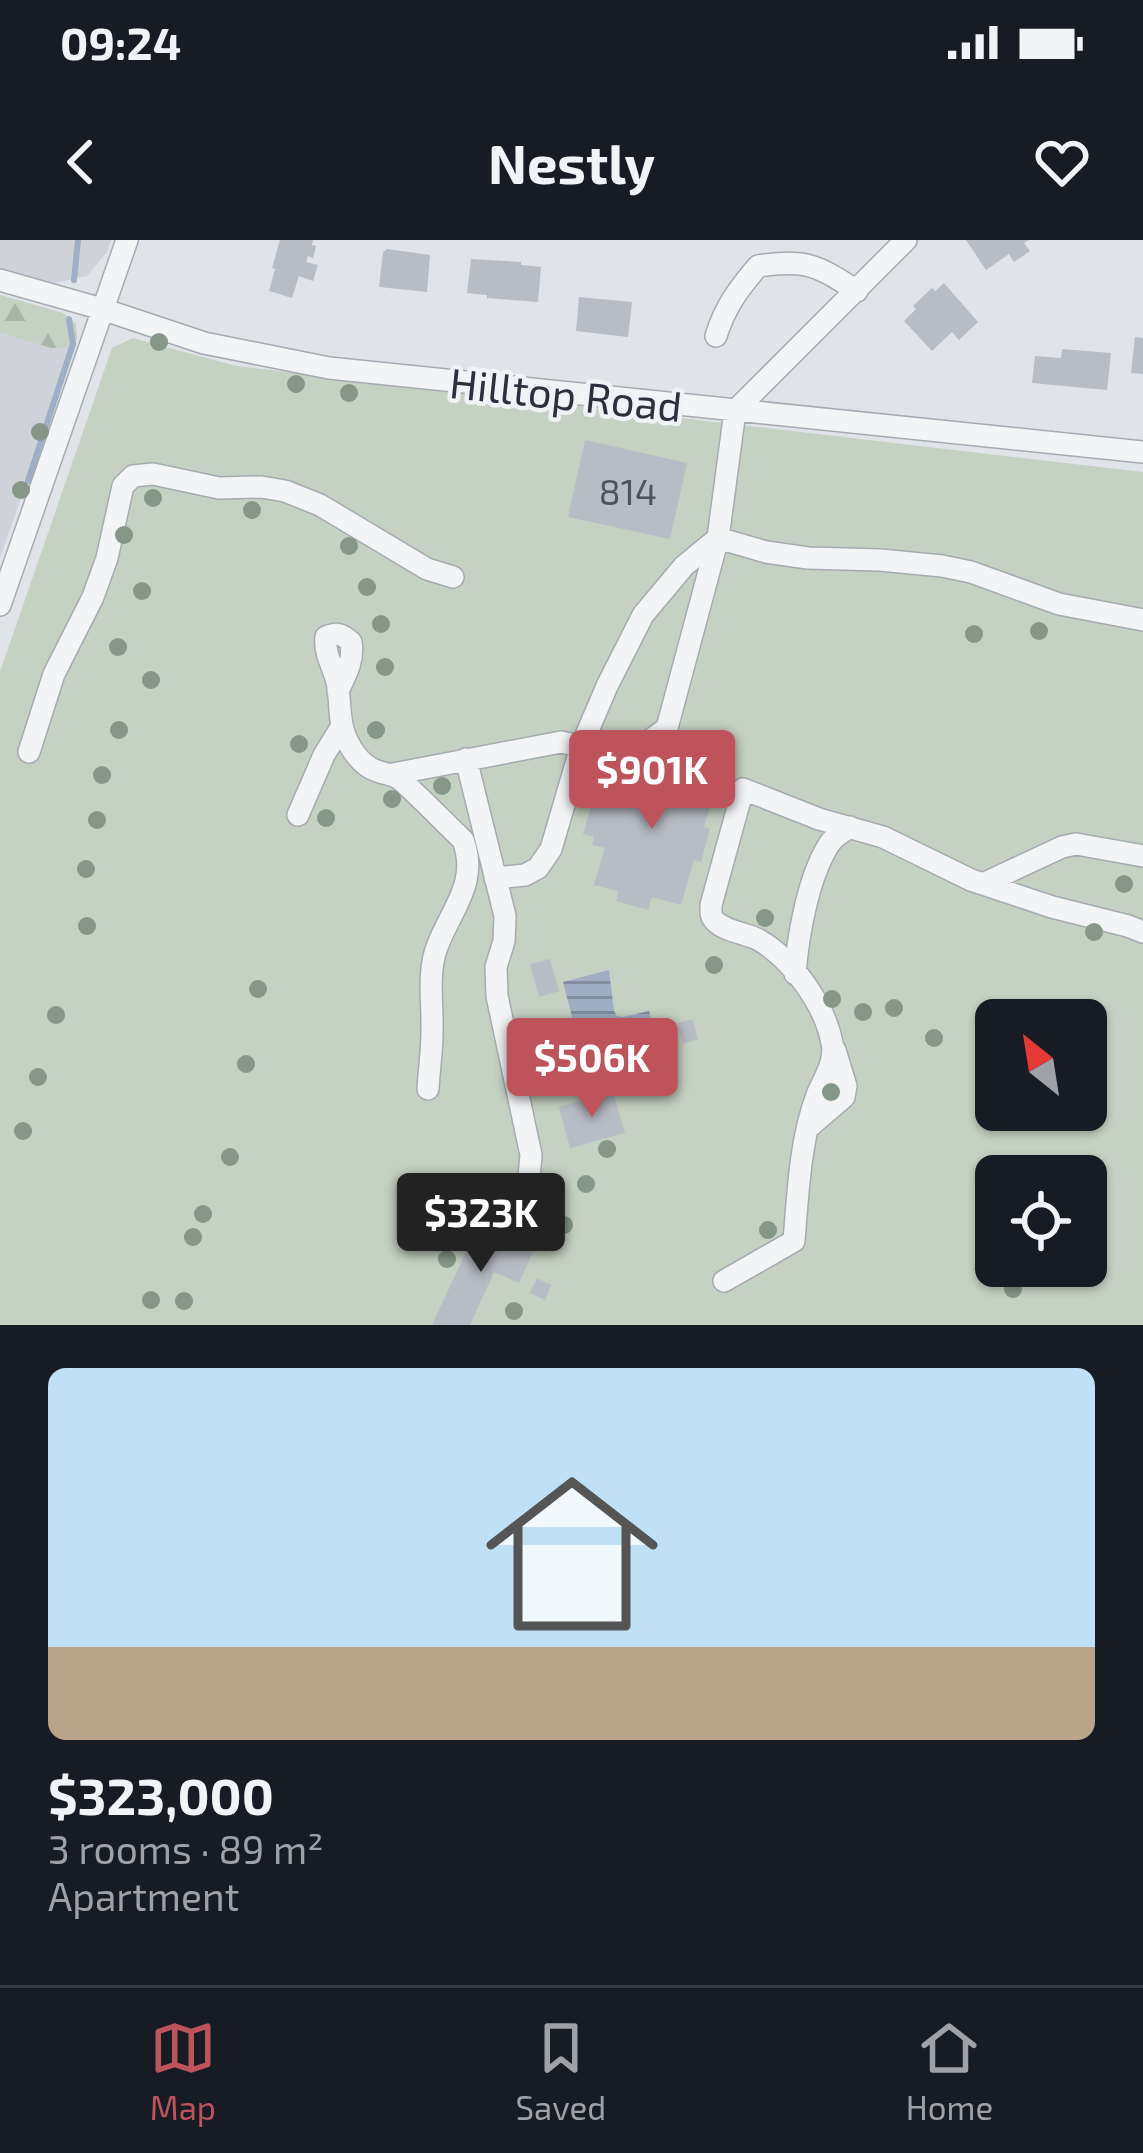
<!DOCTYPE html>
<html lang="en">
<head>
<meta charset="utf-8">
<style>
  :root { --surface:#171b24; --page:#20242c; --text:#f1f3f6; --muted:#9ea1a6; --line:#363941; --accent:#bf535b }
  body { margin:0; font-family:"Exo 2",sans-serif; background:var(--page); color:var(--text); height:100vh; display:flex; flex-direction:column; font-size:45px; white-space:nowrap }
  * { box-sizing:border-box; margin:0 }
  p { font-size:39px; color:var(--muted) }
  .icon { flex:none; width:66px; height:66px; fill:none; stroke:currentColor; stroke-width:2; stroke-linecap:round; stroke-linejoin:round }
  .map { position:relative; height:1085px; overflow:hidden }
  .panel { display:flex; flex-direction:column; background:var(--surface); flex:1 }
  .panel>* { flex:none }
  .needle { width:78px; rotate:330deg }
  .controls { position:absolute; left:975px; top:759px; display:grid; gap:24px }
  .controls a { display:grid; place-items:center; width:132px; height:132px; border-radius:18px; background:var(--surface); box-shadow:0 3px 9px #0004; font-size:60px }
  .price { position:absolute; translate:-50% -102px; padding:0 27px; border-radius:12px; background:var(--accent); color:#fff; font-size:39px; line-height:78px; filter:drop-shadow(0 3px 6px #0008) }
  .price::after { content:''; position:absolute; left:50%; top:72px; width:36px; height:27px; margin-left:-18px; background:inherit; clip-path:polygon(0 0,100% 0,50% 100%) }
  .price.current { background:#222; color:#fff }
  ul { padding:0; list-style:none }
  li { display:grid; align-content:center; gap:24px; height:636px; padding:0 48px }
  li+li { border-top:3px solid var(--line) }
  li span { display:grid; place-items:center; height:372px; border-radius:18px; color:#555 }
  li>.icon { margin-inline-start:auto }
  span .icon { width:216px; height:216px; fill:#fffc; stroke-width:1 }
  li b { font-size:51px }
  .status { display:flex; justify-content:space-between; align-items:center; height:84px; padding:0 60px; background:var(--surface); direction:ltr }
  .status svg { height:33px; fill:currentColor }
  header { display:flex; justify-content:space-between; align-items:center; height:156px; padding:0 48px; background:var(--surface); font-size:54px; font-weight:700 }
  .menu { display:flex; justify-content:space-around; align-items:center; height:168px; border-top:3px solid var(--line); background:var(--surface); font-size:33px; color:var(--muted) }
  .menu a { display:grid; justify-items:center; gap:6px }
  .menu .current { color:var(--accent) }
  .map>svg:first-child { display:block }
  .built { fill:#cfd2d9 }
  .grass { fill:#c5d1c2; fill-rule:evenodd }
  .forest { fill:url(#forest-firs) }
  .water { fill:url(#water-rules) }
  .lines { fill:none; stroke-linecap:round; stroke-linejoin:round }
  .stream { stroke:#9faec4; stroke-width:6 }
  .building { fill:#b8bcc4 }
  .minor-casing { stroke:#a6aab1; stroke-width:24 }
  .minor { stroke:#f3f4f6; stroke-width:21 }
  .tree { fill:#869688 }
  .labels { text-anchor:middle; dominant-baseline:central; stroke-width:9; stroke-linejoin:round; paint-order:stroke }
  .number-label { font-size:36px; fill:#4e535f }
  .street-label { font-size:42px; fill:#2b303d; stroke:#f0f2f5 }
</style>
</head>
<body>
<div class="status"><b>09:24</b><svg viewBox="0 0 49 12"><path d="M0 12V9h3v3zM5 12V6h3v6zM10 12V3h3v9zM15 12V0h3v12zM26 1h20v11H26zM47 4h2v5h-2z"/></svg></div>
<header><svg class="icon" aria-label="back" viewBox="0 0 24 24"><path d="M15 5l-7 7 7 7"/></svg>Nestly<svg class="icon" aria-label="heart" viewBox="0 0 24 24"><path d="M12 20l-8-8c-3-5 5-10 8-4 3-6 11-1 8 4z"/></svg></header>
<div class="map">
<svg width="1143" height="1085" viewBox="0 0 1143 1085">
  <defs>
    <pattern id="forest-firs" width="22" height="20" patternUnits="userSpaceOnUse" patternTransform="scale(3)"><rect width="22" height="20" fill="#c5d1c2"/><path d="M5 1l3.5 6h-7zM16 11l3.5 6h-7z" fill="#a9b4a8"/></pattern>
    <pattern id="water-rules" width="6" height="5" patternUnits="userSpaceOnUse" patternTransform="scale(3)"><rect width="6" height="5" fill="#9faec4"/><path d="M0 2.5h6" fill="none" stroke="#828ea0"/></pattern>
  </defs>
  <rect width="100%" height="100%" fill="#e0e3e8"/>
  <path class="built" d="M0,0H111L107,12L87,36L54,43L0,28Z
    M0,55L63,73L76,84L77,98L0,318Z"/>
  <path class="grass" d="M133,98L236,126L1143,232V1085H0V432L112,108ZM996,780H1086V870H996ZM996,936H1086V1026H996Z"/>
  <path class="forest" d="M0,55L63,73L76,84L77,98L74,107L51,108L0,92Z"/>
  <path class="water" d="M609,730L614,771L617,776L623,777L649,771L658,803L584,822L563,742Z"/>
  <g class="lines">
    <path class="stream" d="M74,40L78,0
      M28,241L73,104L69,79"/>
  </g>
  <path class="building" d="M280,0H313L312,5L316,6L313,18L308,16L306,22L318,25L313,41L299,36L292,58L269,51L275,29L272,28Z
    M966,0H1029L1024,3L1030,11L1014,22L1009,14L986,30Z
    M387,9L430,15L427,52L379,47L383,12Z
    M471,19L521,22V25L541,27L538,62L487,58V55L467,53Z
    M944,43L978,82L959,100L952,92L932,111L904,81L916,69L913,66L932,48L935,51Z
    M579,57L632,62L628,97L576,91Z
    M1135,97L1143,98V134L1131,133Z
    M1062,109L1111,113L1107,150L1032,143L1035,116L1061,118Z
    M585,200L687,223L670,299L568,277Z
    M654,514L688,523L685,533L717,542L704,587L710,589L701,622L694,620L681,665L652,657L648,670L616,661L618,651L594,645L605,608L592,605L594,597L583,594L593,559L605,562L607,554L620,557L630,520L651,526Z
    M550,719L559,751L539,757L530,724Z
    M692,779L698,799L683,804L677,783Z
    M613,852L625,893L570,908L559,867Z
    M478,986L533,1012L519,1043L494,1032L470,1085H432Z
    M537,1038L551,1045L545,1060L530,1053Z"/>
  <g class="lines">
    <defs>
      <path id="minor" d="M0,40L102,69L204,103L329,128L1143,212
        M716,96C725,67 739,48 758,26C806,19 817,25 857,51
        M0,365L127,0
        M338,451C346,434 354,421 351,402C342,394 337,392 326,397C324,414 333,426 337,442C341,460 338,481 346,498C352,511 362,526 377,531C387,535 393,533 402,541C423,560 443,581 463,600C479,643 451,669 437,707C427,733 433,765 432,792C432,811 429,830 428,849
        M29,512L54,434L93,357L107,318L123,246L133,236L153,234L219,248L261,247L285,251L320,265L427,329L453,337
        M466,519L505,676L504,701L496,727L497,756L531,915L525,980
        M393,534L561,502L620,515L637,510L667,488L718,298L735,171L906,0
        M298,575L324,515L342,486
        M495,638L525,635L538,628L551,609L581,507L607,446L643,375L684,326L718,298L766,312L808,318L880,320L942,326L971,332L1059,364L1143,380
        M985,643L1062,607L1076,604L1143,616
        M795,734C798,695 808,639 828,606C833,597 842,592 850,587
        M809,887L844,857L846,846L835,810
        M724,1041L794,1001C798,953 800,900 817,855C824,838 836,822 832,803C825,765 792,719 759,700C746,693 727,692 716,682C710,676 711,673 711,665L743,549L819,579L883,597L971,640L1052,667L1128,686L1143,692"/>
    </defs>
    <use href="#minor" class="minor-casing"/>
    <use href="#minor" class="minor"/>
  </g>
  <g class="tree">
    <circle cx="159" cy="102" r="9"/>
    <circle cx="296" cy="144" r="9"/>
    <circle cx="349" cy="153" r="9"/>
    <circle cx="40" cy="192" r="9"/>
    <circle cx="21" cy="250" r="9"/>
    <circle cx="153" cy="258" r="9"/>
    <circle cx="252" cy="270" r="9"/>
    <circle cx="124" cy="295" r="9"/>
    <circle cx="349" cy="306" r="9"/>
    <circle cx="367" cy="347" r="9"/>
    <circle cx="142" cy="351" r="9"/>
    <circle cx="381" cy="384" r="9"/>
    <circle cx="1039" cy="391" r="9"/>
    <circle cx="974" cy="394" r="9"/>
    <circle cx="118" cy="407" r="9"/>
    <circle cx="385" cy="427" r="9"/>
    <circle cx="151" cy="440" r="9"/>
    <circle cx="119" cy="490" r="9"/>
    <circle cx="376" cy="490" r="9"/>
    <circle cx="299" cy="504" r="9"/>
    <circle cx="102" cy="535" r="9"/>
    <circle cx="442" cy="546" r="9"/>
    <circle cx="392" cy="559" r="9"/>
    <circle cx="326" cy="578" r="9"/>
    <circle cx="97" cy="580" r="9"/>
    <circle cx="86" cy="629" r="9"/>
    <circle cx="1124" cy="644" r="9"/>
    <circle cx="765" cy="678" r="9"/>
    <circle cx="87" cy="686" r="9"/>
    <circle cx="1094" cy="692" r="9"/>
    <circle cx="714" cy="725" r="9"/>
    <circle cx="258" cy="749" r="9"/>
    <circle cx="832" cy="759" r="9"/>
    <circle cx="894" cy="768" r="9"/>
    <circle cx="863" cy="772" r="9"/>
    <circle cx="56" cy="775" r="9"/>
    <circle cx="934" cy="798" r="9"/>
    <circle cx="246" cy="824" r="9"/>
    <circle cx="38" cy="837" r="9"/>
    <circle cx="645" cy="842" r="9"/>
    <circle cx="831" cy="852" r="9"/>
    <circle cx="23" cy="891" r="9"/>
    <circle cx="607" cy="909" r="9"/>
    <circle cx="230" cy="917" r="9"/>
    <circle cx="586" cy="944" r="9"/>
    <circle cx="203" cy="974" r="9"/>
    <circle cx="564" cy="985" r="9"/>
    <circle cx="459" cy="986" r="9"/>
    <circle cx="768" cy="990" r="9"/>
    <circle cx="193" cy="997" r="9"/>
    <circle cx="447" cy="1019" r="9"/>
    <circle cx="1013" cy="1049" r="9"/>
    <circle cx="151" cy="1060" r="9"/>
    <circle cx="184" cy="1061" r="9"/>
    <circle cx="514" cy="1071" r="9"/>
  </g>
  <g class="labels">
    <g class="number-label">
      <text x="628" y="250">814</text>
    </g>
    <g class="street-label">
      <text transform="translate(566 153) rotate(6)">Hilltop Road</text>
    </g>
  </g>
</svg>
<div class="controls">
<a><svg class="needle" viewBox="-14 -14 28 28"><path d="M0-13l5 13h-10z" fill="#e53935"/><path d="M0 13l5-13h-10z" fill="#9ea1a6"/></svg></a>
<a><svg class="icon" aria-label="locate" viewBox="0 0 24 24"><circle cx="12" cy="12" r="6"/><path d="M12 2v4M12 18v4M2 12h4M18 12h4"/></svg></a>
</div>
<b class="price" style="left:652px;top:592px">$901K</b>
<b class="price" style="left:592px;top:880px">$506K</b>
<b class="price current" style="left:481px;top:1035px">$323K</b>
</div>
<section class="panel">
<ul>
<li><span style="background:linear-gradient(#bfe0f5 75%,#b9a48a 0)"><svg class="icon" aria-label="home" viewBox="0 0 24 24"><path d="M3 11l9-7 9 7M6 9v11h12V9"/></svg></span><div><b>$323,000</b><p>3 rooms · 89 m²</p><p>Apartment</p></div></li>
</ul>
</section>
<nav class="menu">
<a class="current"><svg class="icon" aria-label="map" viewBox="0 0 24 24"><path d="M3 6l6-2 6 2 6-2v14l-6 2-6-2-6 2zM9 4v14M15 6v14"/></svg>Map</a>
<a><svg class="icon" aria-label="saved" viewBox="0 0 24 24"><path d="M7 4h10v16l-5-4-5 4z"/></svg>Saved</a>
<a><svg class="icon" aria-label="home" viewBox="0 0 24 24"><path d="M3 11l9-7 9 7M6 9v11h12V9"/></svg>Home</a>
</nav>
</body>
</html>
